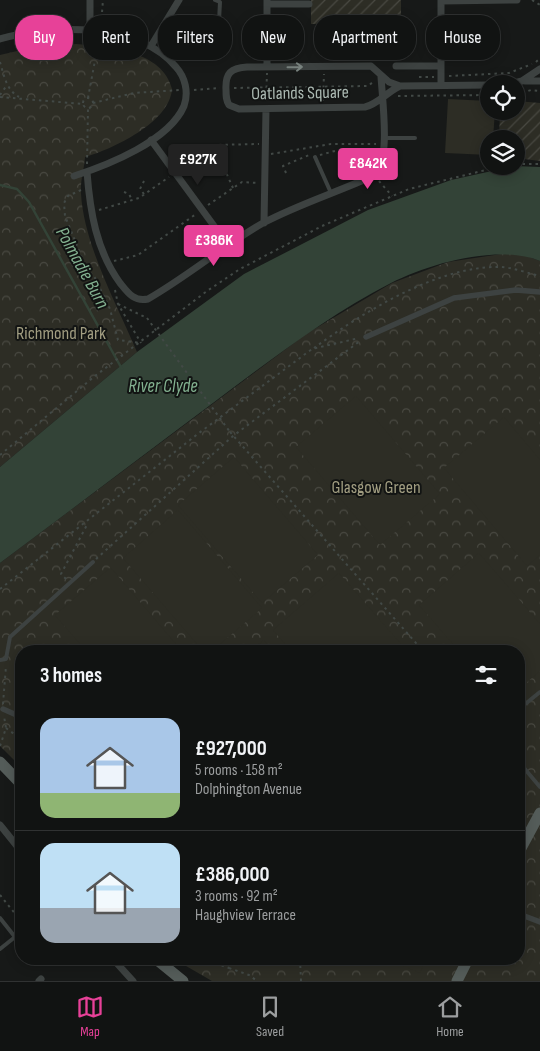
<!DOCTYPE html>
<html lang="en">
<head>
<meta charset="utf-8">
<style>
  :root { --surface:#111312; --page:#1a1c1b; --text:#f1f3f6; --muted:#9c9e9f; --line:#303232; --accent:#e74198 }
  body { margin:0; font-family:"Sofia Sans Condensed",sans-serif; background:var(--page); color:var(--text); height:100vh; display:flex; flex-direction:column; font-size:19px; white-space:nowrap }
  * { box-sizing:border-box; margin:0 }
  p { font-size:16px; color:var(--muted) }
  .icon { flex:none; width:28px; height:28px; fill:none; stroke:currentColor; stroke-width:2; stroke-linecap:round; stroke-linejoin:round }
  .map { position:relative; flex:1; overflow:hidden }
  .panel { position:absolute; left:15px; top:645px; width:510px; height:320px; display:flex; flex-direction:column; background:var(--surface); border-radius:20px; box-shadow:0 2px 12px #0003,0 0 0 1px var(--line) }
  .panel>* { flex:none }
  .top-card { position:absolute; left:15px; top:15px; width:510px; height:45px; display:flex; gap:10px }
  .buttons { position:absolute; left:480px; top:75px; display:grid; gap:10px }
  .buttons a { display:grid; place-items:center; width:45px; height:45px; border-radius:50%; background:var(--surface); box-shadow:0 2px 12px #0003,0 0 0 1px var(--line); font-size:25px }
  .price { position:absolute; translate:-50% -42px; padding:0 11px; border-radius:5px; background:var(--accent); color:#fff; font-size:16px; line-height:32px; filter:drop-shadow(0 1px 2px #0008) }
  .price::after { content:''; position:absolute; left:50%; top:30px; width:15px; height:11px; margin-left:-8px; background:inherit; clip-path:polygon(0 0,100% 0,50% 100%) }
  .price.current { background:#222; color:#fff }
  ul { padding:0; list-style:none }
  li { display:flex; align-items:center; gap:15px; height:125px; padding:0 25px }
  li+li { border-top:1px solid var(--line) }
  li span { display:grid; place-items:center; flex:none; width:140px; height:100px; border-radius:15px; color:#555 }
  li>.icon { margin-inline-start:auto }
  span .icon { width:60px; height:60px; fill:#fffc; stroke-width:1 }
  li b { font-size:21px }
  h2 { display:flex; justify-content:space-between; align-items:center; height:60px; padding:0 25px; font-size:21px }
  .tag { padding:0 18px; border-radius:20px; background:var(--surface); box-shadow:0 2px 12px #0003,0 0 0 1px var(--line); font-size:18px; line-height:45px }
  .tag.current { background:var(--accent); color:#fff }
  .tab-bar { display:flex; justify-content:space-around; align-items:center; height:70px; border-top:1px solid var(--line); background:var(--surface); font-size:14px; color:var(--muted) }
  .tab-bar a { display:grid; justify-items:center; gap:2px }
  .tab-bar .current { color:var(--accent) }
  .map>svg:first-child { display:block }
  .forest { fill:url(#forest-crowns) }
  .garden { fill:url(#garden-furrows) }
  .pitch { fill:#2d2d25 }
  .water { fill:#334337 }
  .lines { fill:none; stroke-linecap:round; stroke-linejoin:round }
  .stream { stroke:#334337; stroke-width:2.5 }
  .path { stroke:#424946; stroke-width:2; stroke-dasharray:2.5 4; stroke-linecap:butt }
  .service { stroke:#3d4241; stroke-width:4 }
  .pedestrian { stroke:#3d4241; stroke-width:5.5 }
  .minor { stroke:#3d4241; stroke-width:7 }
  .primary { stroke:#545c59; stroke-width:11 }
  .path-bridge { stroke:#424946; stroke-width:2; stroke-dasharray:2.5 4; stroke-linecap:butt }
  .oneway { stroke:#79837f }
  .labels { text-anchor:middle; dominant-baseline:central; stroke-width:4; stroke-linejoin:round; paint-order:stroke }
  .street-label { font-size:18px; fill:#aab8b1; stroke:#121413 }
  .park-label { font-size:18px; fill:#a29e82; stroke:#121413 }
  .water-label { font-size:19px; font-style:italic; fill:#83b190; stroke:#121413 }
</style>
</head>
<body>
<div class="map">
<svg width="540" height="981" viewBox="0 0 540 981">
  <defs>
    <pattern id="forest-crowns" width="20" height="18" patternUnits="userSpaceOnUse" patternTransform="scale(1.25)"><rect width="20" height="18" fill="#2d2d25"/><path d="M2 6a3 3 0 1 1 6 0M12 15a3 3 0 1 1 6 0" fill="none" stroke="#494942"/></pattern>
    <pattern id="garden-furrows" width="10" height="10" patternUnits="userSpaceOnUse" patternTransform="scale(1.25)"><rect width="10" height="10" fill="#2d2d25"/><path d="M-1 1l2-2M0 10L10 0M9 11l2-2" fill="none" stroke="#494942"/></pattern>
  </defs>
  <rect width="100%" height="100%" fill="#171918"/>
  <path class="forest" d="M76,44C108,46 163,51 172,89C170,122 113,149 85,157C84,170 80,181 81,194C84,245 117,305 137,352L0,467V55L30,48Z
    M508,253L524,255L540,261V981H212L174,959H519V651H21V767L0,746V563L306,334L392,283L448,262Z"/>
  <path class="garden" d="M311,0H401V23L311,24Z
    M516,101L540,103V161L516,158V139H499L500,111H516Z"/>
  <path class="pitch" d="M448,99L489,101V111H495L493,139H489V155L445,153Z
    M356,396L440,494L380,545L296,447Z
    M504,417L540,460V555L527,566L444,468Z
    M234,457L318,555L262,603L178,505Z
    M178,510L262,608L212,651H203L123,558Z
    M479,553L540,624V671L519,689V651H459L419,605Z
    M111,567V568L182,651H86L55,615Z
    M339,573L407,651H291L273,630Z
    M264,640L273,651H250Z
    M387,959H426L420,973Z"/>
  <path class="water" d="M514,166L540,167V261C498,244 430,263 391,283C325,317 268,362 209,406C139,458 70,511 0,563V467L137,352L244,274L368,210L451,180Z"/>
  <g class="lines">
    <path class="stream" d="M0,185L17,189L29,202L122,369"/>
    <path class="path" d="M532,0L540,5
      M101,25L103,0
      M0,62C4,75 6,90 19,97
      M536,62L540,58
      M449,76L509,73L532,64
      M419,77H434
      M234,88L368,86L373,82
      M194,90L220,88
      M0,95L7,85
      M516,95L531,90L540,91
      M398,96L489,95
      M0,97L83,104
      M83 103a5 5 0 1 1 10 0a5 5 0 1 1-10 0Z
      M88,98L99,39
      M266,101L267,73
      M323,101L324,74
      M93,103L134,93L180,90
      M271,154L331,144H376
      M320,155L342,149L345,157
      M87,164L88,109
      M516,164H540
      M224,168L233,188
      M181,169L215,145L259,144
      M286,173L283,166L309,155
      M379,181L392,196
      M81,190L68,196L64,203L65,216L86,268L95,278L110,309L118,340L141,343
      M124,192L129,194L132,200
      M144,194L140,189L144,181
      M208,205L242,182L258,183
      M99,210L139,198L169,177
      M114,261L138,255L196,214
      M115,290L118,304L141,343
      M118,304L147,318
      M314,348C362,313 437,266 499,267C512,267 527,273 540,276
      M230,432L423,651
      M0,455L95,376L207,291L240,269L322,226L409,189L502,166
      M96,559L233,436L360,341
      M66,579L61,574L88,523
      M0,589L199,433L312,349L359,338
      M3,704L6,666
      M6,728L21,739
      M0,746L6,728L4,716
      M0,895L21,921
      M50,959L55,965L63,959
      M203,959L229,968L238,959
      M300,959L301,981
      M229,968L249,975L257,981"/>
    <path class="service" d="M215,0L220,2L219,21
      M385,138H415
      M315,157L331,193
      M0,660L6,659L10,637L93,562
      M519,709L540,692
      M519,762L540,787
      M0,918L15,937L0,949"/>
    <path class="pedestrian" d="M366,337L454,298L516,290L540,292
      M3,709L21,717
      M519,914L540,922"/>
    <path class="minor" d="M441,1L517,0
      M267,4H309
      M90,30V0
      M0,39C51,24 139,22 176,67C185,77 189,92 184,106C169,141 108,165 74,176
      M151,46L179,0
      M396,66H441
      M267,67V0
      M525,81H540
      M510,84L522,81L540,69
      M441,85V0
      M400,86L389,82L371,66L247,67C231,68 225,73 226,90C226,96 226,100 229,105L239,109L365,107C378,104 387,92 400,86L489,85
      M151,140L228,245
      M87,172C90,211 96,250 120,283C128,293 134,302 148,299C188,276 223,246 263,223C299,204 338,192 375,175C391,160 382,98 381,76
      M264,223L266,109
      M0,825L21,851
      M113,959L133,981
      M39,981L41,979"/>
    <path class="primary" d="M0,762L21,784
      M519,852L540,813
      M156,959L183,981
      M457,981L468,959"/>
    <path class="path-bridge" d="M147,318L230,432"/>
  </g>
  <defs><path id="oneway-shaft" d="M-6 0H5M1.5-3L5.5 0L1.5 3" fill="none" stroke-width="1.6" stroke-linecap="round" stroke-linejoin="round" transform="scale(1.25)"/></defs>
  <use class="oneway" href="#oneway-shaft" transform="translate(295 67) rotate(-1)"/>
  <g class="labels">
    <g class="street-label">
      <text transform="translate(300 93) rotate(-1)">Oatlands Square</text>
    </g>
    <g class="park-label">
      <text x="61" y="333">Richmond Park</text>
      <text x="376" y="487">Glasgow Green</text>
    </g>
    <g class="water-label">
      <text transform="translate(82 268) rotate(61)">Polmadie Burn</text>
      <text x="163" y="386">River Clyde</text>
    </g>
  </g>
</svg>
<div class="buttons">
<a><svg class="icon" aria-label="locate" viewBox="0 0 24 24"><circle cx="12" cy="12" r="6"/><path d="M12 2v4M12 18v4M2 12h4M18 12h4"/></svg></a>
<a><svg class="icon" aria-label="layers" viewBox="0 0 24 24"><path d="M12 4l9 5-9 5-9-5zM3 14l9 5 9-5"/></svg></a>
</div>
<b class="price current" style="left:198px;top:186px">£927K</b>
<b class="price" style="left:368px;top:190px">£842K</b>
<b class="price" style="left:214px;top:267px">£386K</b>
<div class="top-card">
<a class="tag current">Buy</a>
<a class="tag">Rent</a>
<a class="tag">Filters</a>
<a class="tag">New</a>
<a class="tag">Apartment</a>
<a class="tag">House</a>
</div>
<section class="panel">
<h2>3 homes<svg class="icon" aria-label="filters" viewBox="0 0 24 24"><path d="M4 7h16M4 17h16"/><circle cx="9" cy="7" r="2"/><circle cx="15" cy="17" r="2"/></svg></h2>
<ul>
<li><span style="background:linear-gradient(#a9c7e8 75%,#8fb573 0)"><svg class="icon" aria-label="home" viewBox="0 0 24 24"><path d="M3 11l9-7 9 7M6 9v11h12V9"/></svg></span><div><b>£927,000</b><p>5 rooms · 158 m²</p><p>Dolphington Avenue</p></div></li>
<li><span style="background:linear-gradient(#bfe0f5 65%,#9aa5b1 0)"><svg class="icon" aria-label="home" viewBox="0 0 24 24"><path d="M3 11l9-7 9 7M6 9v11h12V9"/></svg></span><div><b>£386,000</b><p>3 rooms · 92 m²</p><p>Haughview Terrace</p></div></li>
</ul>
</section>
</div>
<nav class="tab-bar">
<a class="current"><svg class="icon" aria-label="map" viewBox="0 0 24 24"><path d="M3 6l6-2 6 2 6-2v14l-6 2-6-2-6 2zM9 4v14M15 6v14"/></svg>Map</a>
<a><svg class="icon" aria-label="saved" viewBox="0 0 24 24"><path d="M7 4h10v16l-5-4-5 4z"/></svg>Saved</a>
<a><svg class="icon" aria-label="home" viewBox="0 0 24 24"><path d="M3 11l9-7 9 7M6 9v11h12V9"/></svg>Home</a>
</nav>
</body>
</html>
